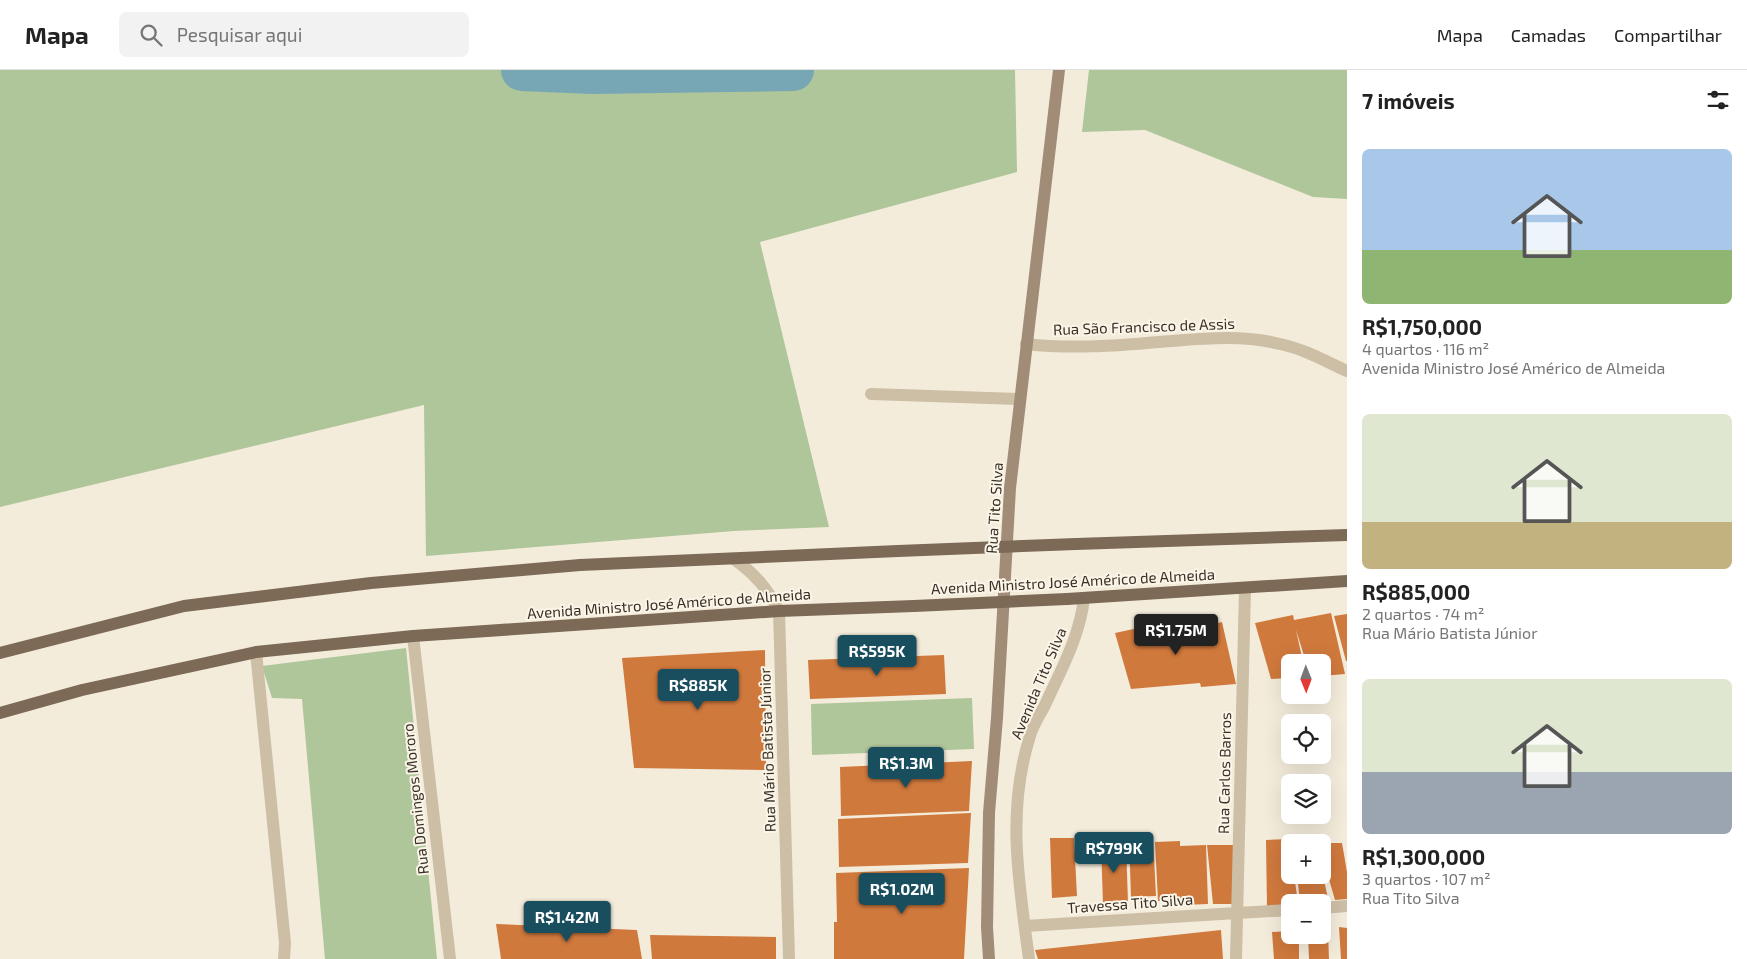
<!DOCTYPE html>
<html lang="pt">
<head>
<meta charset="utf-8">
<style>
  :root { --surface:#fff; --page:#f2f2f2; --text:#222; --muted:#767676; --line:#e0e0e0; --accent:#194e5e }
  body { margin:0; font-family:"Exo 2",sans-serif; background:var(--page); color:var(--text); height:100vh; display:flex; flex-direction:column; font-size:19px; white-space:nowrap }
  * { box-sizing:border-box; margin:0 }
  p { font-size:16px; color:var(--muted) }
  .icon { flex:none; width:28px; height:28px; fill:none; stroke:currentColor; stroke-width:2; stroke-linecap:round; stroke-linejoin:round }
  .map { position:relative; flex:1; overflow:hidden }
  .side { display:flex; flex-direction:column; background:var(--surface); width:400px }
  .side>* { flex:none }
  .needle { width:32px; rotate:179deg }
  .buttons { position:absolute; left:1281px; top:584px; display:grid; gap:10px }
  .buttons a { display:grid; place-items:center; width:50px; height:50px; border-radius:8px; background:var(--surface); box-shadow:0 5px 20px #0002; font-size:25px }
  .price { position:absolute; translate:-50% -42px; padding:0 11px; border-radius:5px; background:var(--accent); color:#fff; font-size:16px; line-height:32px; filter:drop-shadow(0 1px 2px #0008) }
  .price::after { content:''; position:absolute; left:50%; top:30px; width:15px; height:11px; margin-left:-8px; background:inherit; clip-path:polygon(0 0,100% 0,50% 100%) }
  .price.current { background:#222; color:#fff }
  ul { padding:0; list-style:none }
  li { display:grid; align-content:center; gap:10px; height:265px; padding:0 15px }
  li span { display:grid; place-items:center; height:155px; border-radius:8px; color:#555 }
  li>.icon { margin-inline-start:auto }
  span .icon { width:90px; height:90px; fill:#fffc; stroke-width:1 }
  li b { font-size:21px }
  h2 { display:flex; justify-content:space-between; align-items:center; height:60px; padding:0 15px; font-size:21px }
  header { display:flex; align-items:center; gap:30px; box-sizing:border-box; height:70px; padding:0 25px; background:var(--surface); border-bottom:1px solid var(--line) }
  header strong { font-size:24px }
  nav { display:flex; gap:28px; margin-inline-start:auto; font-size:18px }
  .search { width:350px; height:45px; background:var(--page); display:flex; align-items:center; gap:12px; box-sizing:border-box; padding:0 18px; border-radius:8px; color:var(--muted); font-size:19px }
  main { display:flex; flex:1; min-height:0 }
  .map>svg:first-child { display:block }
  .green { fill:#afc59a }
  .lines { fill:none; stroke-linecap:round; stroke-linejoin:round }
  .river { stroke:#77a7b4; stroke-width:42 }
  .building { fill:#d0793d }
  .service { stroke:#cdbea6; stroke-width:12 }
  .minor { stroke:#cdbea6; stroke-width:12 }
  .secondary { stroke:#a18d77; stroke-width:12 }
  .primary { stroke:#7c6a57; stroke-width:12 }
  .primary-bridge { stroke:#7c6a57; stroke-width:12 }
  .labels { text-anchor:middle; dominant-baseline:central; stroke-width:4; stroke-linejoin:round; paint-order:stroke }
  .street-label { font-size:15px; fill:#393027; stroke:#fbf5e8 }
</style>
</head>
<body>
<header>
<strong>Mapa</strong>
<div class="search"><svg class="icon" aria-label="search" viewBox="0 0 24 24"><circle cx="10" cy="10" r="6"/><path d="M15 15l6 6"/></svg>Pesquisar aqui</div>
<nav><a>Mapa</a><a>Camadas</a><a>Compartilhar</a></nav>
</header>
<main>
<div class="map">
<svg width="1347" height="889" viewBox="0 0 1347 889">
  <rect width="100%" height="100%" fill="#f4ecdb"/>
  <path class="green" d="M0,0H1015L1017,102L760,172L829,457L734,461L426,486L424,335L0,437Z
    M1089,0H1347V129L1313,127L1145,60L1082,62Z
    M406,578L437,889H325L302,629L272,628L262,596Z
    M972,628L974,679L812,685L811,634Z"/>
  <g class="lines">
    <path class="river" d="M522,0L592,3L793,0"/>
  </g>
  <path class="building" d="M1331,543L1345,604L1322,606V592H1306L1296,560L1303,592H1290V608L1271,609L1255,553L1293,545L1294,550Z
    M1347,544V591H1346L1334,546Z
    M1186,552L1187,560L1222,552L1236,614L1201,617L1200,613L1131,619L1115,563L1152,555L1153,559Z
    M765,580L766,700L634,698L622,588Z
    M944,585L946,624L810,629L808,590Z
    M972,691L969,741L841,746L840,697Z
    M971,743L968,793L839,797L838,749Z
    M1153,767L1156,826L1131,827L1129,768Z
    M1050,768H1074L1077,826L1052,828Z
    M1290,769V805H1294L1298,832H1290V837L1267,839L1266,770Z
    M1180,771V776L1206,775L1208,834L1183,835V830L1158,831L1155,772Z
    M1322,773H1342L1347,802V829L1335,830L1322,785Z
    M1126,774L1128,833L1103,834L1101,775Z
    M1207,775H1234L1236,834H1213Z
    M969,798L964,889H834V852H837L836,803Z
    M1322,801L1329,833L1300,832L1297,805H1322Z
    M496,854L637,860L642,889H501Z
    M1339,857L1347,858V889H1341Z
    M1221,860L1223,889H1038L1035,880Z
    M1290,861V865H1299V889H1274L1272,862Z
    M1322,861H1328L1329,889H1309L1308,865H1322Z
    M650,865L776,867V889H652Z"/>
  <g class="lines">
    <path class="service" d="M256,582L285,873L284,889
      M1322,838L1347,836
      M1237,843L1290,840"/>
    <path class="minor" d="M1026,274C1070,279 1114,276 1159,272C1199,269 1241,264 1280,274C1304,279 1325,291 1347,301
      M871,324L1020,329
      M734,489C755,504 767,518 779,541L789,889
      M413,566L450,889
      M1025,856L1237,843
      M1029,889C1019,813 1006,742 1030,666C1033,655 1040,645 1045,635C1061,600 1080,566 1084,528
      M1236,889L1245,519"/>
    <path class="secondary" d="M989,889L987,857L989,743L997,648L1010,418L1059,0"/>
    <path class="primary" d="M1076,474L1347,465
      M1067,529L1347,511
      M0,583L184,536L371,513L580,495L898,481
      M0,643L82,620L256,582L413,566L779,541L914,536"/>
    <path class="primary-bridge" d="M898,481L1076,474
      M914,536L1067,529"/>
  </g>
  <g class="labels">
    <g class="street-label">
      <text transform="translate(1144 256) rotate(-2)">Rua São Francisco de Assis</text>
      <text transform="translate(994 438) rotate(-86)">Rua Tito Silva</text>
      <text transform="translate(1073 511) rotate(-3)">Avenida Ministro José Américo de Almeida</text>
      <text transform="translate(669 533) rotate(-4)">Avenida Ministro José Américo de Almeida</text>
      <text transform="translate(1038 613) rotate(-67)">Avenida Tito Silva</text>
      <text transform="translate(767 680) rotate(-92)">Rua Mário Batista Júnior</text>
      <text transform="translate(1224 703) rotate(-89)">Rua Carlos Barros</text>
      <text transform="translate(415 729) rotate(-96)">Rua Domingos Mororo</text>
      <text transform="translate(1130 833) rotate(-4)">Travessa Tito Silva</text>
    </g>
  </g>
</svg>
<div class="buttons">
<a><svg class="needle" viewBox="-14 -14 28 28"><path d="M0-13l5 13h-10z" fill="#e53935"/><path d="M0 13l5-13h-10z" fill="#767676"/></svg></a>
<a><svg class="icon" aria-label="locate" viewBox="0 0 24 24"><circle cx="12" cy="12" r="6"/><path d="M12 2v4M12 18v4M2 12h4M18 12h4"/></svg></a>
<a><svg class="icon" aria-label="layers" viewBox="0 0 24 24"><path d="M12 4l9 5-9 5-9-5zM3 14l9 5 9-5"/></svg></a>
<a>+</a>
<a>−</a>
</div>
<b class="price current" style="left:1176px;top:586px">R$1.75M</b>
<b class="price" style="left:877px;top:607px">R$595K</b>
<b class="price" style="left:698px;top:641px">R$885K</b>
<b class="price" style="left:906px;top:719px">R$1.3M</b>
<b class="price" style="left:1114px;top:804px">R$799K</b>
<b class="price" style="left:902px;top:845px">R$1.02M</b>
<b class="price" style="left:567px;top:873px">R$1.42M</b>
</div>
<section class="side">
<h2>7 imóveis<svg class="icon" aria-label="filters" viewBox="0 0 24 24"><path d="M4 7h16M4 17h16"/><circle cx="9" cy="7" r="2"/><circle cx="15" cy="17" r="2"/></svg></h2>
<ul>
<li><span style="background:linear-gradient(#a9c7e8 65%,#8fb573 0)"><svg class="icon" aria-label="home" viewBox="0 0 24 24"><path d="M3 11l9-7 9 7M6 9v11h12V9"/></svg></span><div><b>R$1,750,000</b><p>4 quartos · 116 m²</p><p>Avenida Ministro José Américo de Almeida</p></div></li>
<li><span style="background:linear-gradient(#dfe7d0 70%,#c2b280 0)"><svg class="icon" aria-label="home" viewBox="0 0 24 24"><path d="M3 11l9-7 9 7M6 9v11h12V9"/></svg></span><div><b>R$885,000</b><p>2 quartos · 74 m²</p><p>Rua Mário Batista Júnior</p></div></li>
<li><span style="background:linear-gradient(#dfe7d0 60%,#9aa5b1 0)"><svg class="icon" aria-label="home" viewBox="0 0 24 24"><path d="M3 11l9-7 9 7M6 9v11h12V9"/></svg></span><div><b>R$1,300,000</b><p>3 quartos · 107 m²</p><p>Rua Tito Silva</p></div></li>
</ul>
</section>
</main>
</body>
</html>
